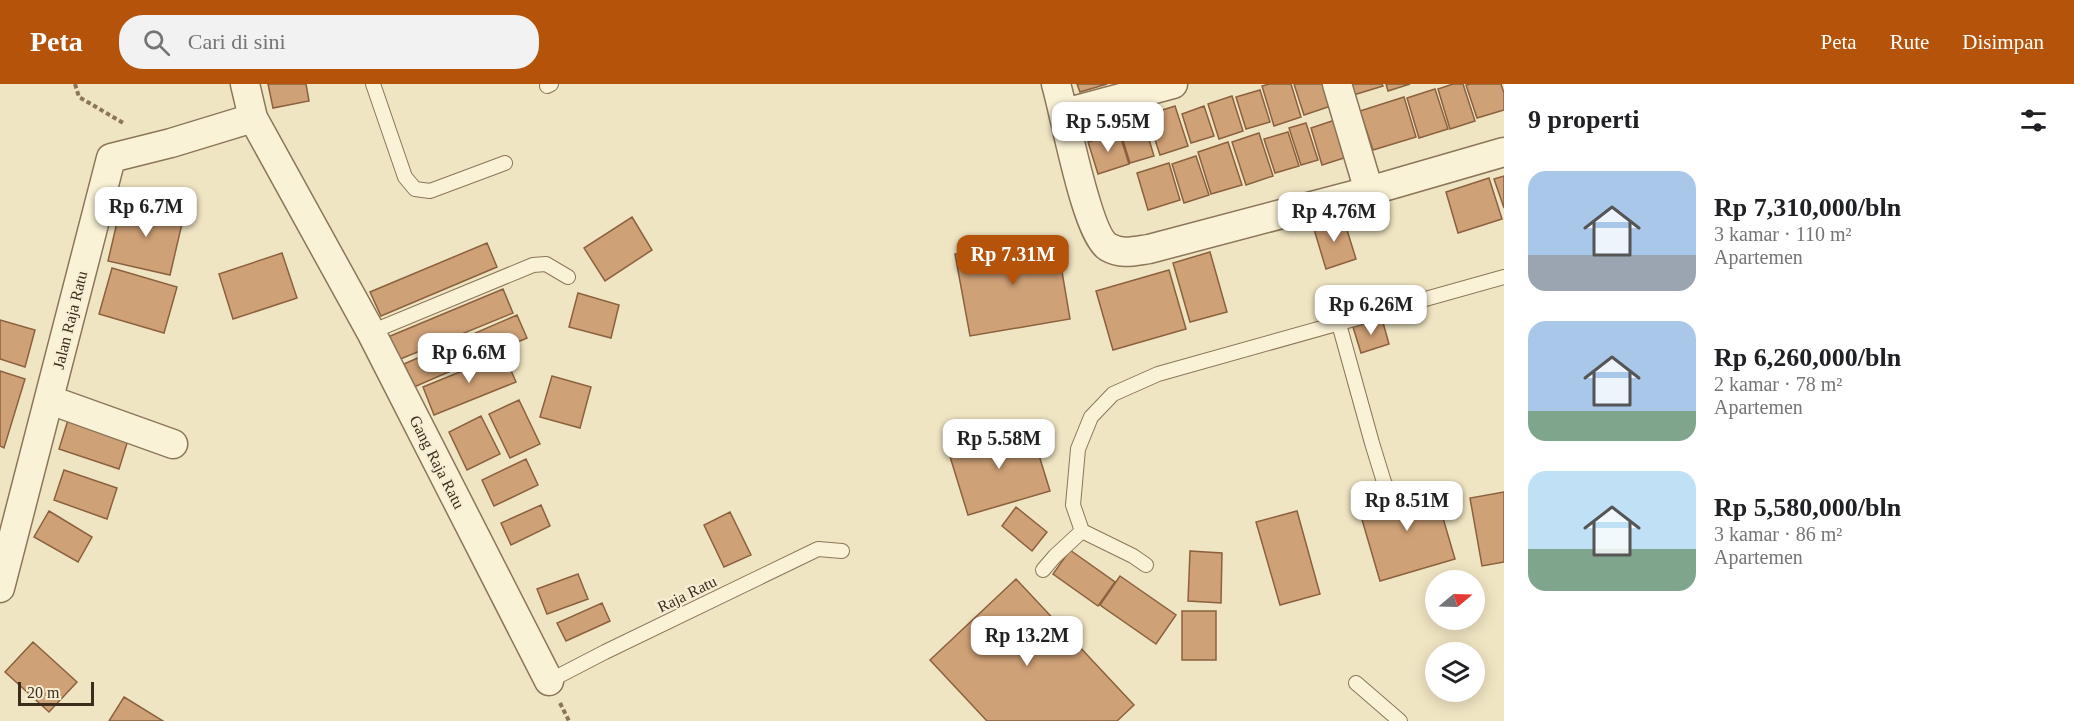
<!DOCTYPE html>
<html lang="id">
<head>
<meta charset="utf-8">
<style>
  :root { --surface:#fff; --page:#f2f2f2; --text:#202124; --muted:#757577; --accent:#b45309 }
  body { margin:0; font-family:Georgia,serif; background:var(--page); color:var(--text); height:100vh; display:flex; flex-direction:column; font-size:22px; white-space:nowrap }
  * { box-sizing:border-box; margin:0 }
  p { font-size:20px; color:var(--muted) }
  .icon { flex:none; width:33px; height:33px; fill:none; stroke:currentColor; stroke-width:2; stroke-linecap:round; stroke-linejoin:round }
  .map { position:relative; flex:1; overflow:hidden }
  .drawer { display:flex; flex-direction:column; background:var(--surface); width:570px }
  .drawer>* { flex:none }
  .needle { width:39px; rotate:71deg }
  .controls { position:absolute; left:1425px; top:486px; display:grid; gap:12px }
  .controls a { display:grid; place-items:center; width:60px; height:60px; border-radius:50%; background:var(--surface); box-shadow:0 3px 15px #0003; font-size:30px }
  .scale { position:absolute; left:18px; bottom:15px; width:76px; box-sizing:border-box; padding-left:6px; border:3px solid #3a2d1e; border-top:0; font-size:16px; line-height:21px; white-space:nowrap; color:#3a2d1e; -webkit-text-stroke:4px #f7eed3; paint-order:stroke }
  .price { position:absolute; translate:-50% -51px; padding:0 14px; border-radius:12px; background:#fff; color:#222; font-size:20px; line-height:39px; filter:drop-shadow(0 2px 3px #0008) }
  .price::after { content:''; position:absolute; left:50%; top:36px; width:18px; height:14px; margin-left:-9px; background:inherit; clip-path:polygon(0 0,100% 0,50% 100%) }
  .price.active { background:var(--accent); color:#fff }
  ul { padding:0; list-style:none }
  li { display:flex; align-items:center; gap:18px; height:150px; padding:0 24px }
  li span { display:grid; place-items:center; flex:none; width:168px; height:120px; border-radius:18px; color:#555 }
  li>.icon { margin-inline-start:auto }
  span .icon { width:72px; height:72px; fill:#fffc; stroke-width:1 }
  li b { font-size:26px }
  h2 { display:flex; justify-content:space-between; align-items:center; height:72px; padding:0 24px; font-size:26px }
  header { display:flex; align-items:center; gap:36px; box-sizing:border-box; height:84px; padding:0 30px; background:var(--accent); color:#fff }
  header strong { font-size:28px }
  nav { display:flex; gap:33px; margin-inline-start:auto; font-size:21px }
  .search { width:420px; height:54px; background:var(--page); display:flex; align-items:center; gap:15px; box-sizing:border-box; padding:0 21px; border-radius:24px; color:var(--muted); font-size:22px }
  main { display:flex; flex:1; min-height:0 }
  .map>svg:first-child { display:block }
  .building { fill:#cfa177; stroke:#8b613e; stroke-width:1.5 }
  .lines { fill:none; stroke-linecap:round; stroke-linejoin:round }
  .service-casing { stroke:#8b7659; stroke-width:16 }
  .minor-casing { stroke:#8b7659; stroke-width:31 }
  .path { stroke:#8b7659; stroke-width:4; stroke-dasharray:4.5 3; stroke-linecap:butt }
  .service { stroke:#faf2d7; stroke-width:14 }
  .minor { stroke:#faf2d7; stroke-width:28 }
  .labels { text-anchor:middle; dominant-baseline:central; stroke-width:4.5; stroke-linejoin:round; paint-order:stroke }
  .street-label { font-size:16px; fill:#3a2d1e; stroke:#f7eed3 }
</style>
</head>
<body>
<header>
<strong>Peta</strong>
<div class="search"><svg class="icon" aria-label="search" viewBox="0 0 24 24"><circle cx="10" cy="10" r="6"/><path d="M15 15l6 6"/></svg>Cari di sini</div>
<nav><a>Peta</a><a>Rute</a><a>Disimpan</a></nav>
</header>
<main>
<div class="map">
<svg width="1504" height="637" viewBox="0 0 1504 637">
  <rect width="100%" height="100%" fill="#f0e5c3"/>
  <path class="building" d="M268,0H306L309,17L273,24Z
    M1077,0H1107L1080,8Z
    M1269,0H1291L1301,33L1274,42L1262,2Z
    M1294,0H1324L1331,22L1304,31Z
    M1346,0H1382L1383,2L1350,12Z
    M1386,0H1410L1388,7Z
    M1453,0H1463L1475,37L1450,45L1438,5Z
    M1470,0H1501L1504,9V26L1477,34L1466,1Z
    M1435,5L1448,45L1419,54L1407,14Z
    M1260,6L1270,38L1246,45L1236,13Z
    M1232,12L1243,47L1219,55L1208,20Z
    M1404,13L1416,53L1373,66L1360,27Z
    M1175,22L1188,62L1160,71L1147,31Z
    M1204,22L1214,52L1191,59L1182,30Z
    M1143,36L1154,72L1130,79L1119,44Z
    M1335,36L1347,73L1322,81L1311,44Z
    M1306,39L1318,76L1301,81L1289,44Z
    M1119,48L1129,80L1098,90L1088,58Z
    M1288,48L1299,82L1275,89L1264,55Z
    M1259,49L1273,92L1246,101L1232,58Z
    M1228,58L1242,101L1211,110L1198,68Z
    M1196,72L1209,111L1184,119L1172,80Z
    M1169,79L1180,116L1148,126L1137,89Z
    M1504,92V124L1494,95Z
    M1489,94L1502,135L1458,149L1446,108Z
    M122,117L184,131L170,191L108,177Z
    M632,133L652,166L605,197L584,164Z
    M1343,133L1356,175L1326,185L1313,142Z
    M1056,152L1070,235L970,252L955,170Z
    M487,159L497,183L381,232L370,208Z
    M1210,168L1227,228L1190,238L1173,179Z
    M282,169L297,214L233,235L219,190Z
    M112,184L177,203L164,249L99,230Z
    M1169,186L1186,245L1113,266L1096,207Z
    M503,205L513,229L398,276L388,253Z
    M578,209L619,221L611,254L569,243Z
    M517,231L527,254L414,303L404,280Z
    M1382,235L1389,260L1361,269L1353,243Z
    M0,236L35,246L25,283L0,275Z
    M504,270L516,298L434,331L423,303Z
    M0,287L25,295L4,364L0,362Z
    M552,292L591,303L580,344L540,333Z
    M519,316L540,360L510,374L489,330Z
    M481,332L500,370L467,386L449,348Z
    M68,336L128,356L119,385L59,365Z
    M1030,342L1050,407L968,431L948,366Z
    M526,375L538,401L494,422L482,396Z
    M64,386L117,404L107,435L54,416Z
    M1433,400L1455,475L1380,497L1358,422Z
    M1504,408V478L1482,482L1470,414Z
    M541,421L550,442L511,461L501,439Z
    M1016,423L1047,448L1032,467L1002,442Z
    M49,427L92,453L78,478L34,453Z
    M1297,427L1320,510L1280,521L1256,438Z
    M730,428L751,471L724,483L704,441Z
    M1070,466L1115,498L1098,522L1053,490Z
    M1190,467L1222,469L1221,519L1188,517Z
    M578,490L588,515L547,530L537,505Z
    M1120,492L1176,531L1156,560L1100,521Z
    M1016,495L1134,621L1117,637H987L930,576Z
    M602,519L610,537L566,557L557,539Z
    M1182,527H1216V576H1182Z
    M33,558L77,598L49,628L5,588Z
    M124,613L163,637H109Z"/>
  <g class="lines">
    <defs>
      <path id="service" d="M373,0L405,93L415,105L430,107L505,79
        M547,2L551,0
        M1339,240L1372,359L1384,398L1390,409
        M371,248L533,181L546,180L568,193
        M1146,481L1133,472L1082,447L1073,421L1078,365L1091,333L1113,310L1158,290L1504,193
        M1043,486L1055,472L1082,447
        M549,597L605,568L818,465L842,467
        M1356,599L1400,637"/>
      <path id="minor" d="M1056,0C1065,30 1086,149 1108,163C1122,171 1134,167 1149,165L1369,107L1504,68
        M1337,0L1369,107
        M1065,29L1173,0
        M253,34L371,248L549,597
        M50,316L173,360
        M0,504L111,74L171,59L253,34L245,0"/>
    </defs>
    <use href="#service" class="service-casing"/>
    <use href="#minor" class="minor-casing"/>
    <path class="path" d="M75,0L79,13L125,40
      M560,619L569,637"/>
    <use href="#service" class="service"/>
    <use href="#minor" class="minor"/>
  </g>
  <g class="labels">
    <g class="street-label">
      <text transform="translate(70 236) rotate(-76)">Jalan Raja Ratu</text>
      <text transform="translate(437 378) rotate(63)">Gang Raja Ratu</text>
      <text transform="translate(687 510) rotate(-26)">Raja Ratu</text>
    </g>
  </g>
</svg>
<div class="controls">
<a><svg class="needle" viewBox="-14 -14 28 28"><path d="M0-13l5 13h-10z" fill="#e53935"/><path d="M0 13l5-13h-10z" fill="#757577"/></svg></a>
<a><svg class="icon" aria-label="layers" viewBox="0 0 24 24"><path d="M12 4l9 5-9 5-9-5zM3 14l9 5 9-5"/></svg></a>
</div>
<div class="scale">20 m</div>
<b class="price" style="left:1108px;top:69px">Rp 5.95M</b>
<b class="price" style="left:146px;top:154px">Rp 6.7M</b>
<b class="price" style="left:1334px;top:159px">Rp 4.76M</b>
<b class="price active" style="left:1013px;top:202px">Rp 7.31M</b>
<b class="price" style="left:1371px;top:252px">Rp 6.26M</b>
<b class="price" style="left:469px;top:300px">Rp 6.6M</b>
<b class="price" style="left:999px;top:386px">Rp 5.58M</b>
<b class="price" style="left:1407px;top:448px">Rp 8.51M</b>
<b class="price" style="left:1027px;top:583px">Rp 13.2M</b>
</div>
<section class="drawer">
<h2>9 properti<svg class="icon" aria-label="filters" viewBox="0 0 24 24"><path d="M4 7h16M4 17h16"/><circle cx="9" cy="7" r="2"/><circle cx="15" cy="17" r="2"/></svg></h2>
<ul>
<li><span style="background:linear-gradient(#a9c7e8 70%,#9aa5b1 0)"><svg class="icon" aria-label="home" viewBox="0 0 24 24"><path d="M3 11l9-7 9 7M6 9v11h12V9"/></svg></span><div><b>Rp 7,310,000/bln</b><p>3 kamar · 110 m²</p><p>Apartemen</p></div></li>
<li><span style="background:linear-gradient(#a9c7e8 75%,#7fa58c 0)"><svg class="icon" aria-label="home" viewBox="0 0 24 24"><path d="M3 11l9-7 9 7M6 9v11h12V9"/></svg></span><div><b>Rp 6,260,000/bln</b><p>2 kamar · 78 m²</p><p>Apartemen</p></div></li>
<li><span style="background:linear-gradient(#bfe0f5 65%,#7fa58c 0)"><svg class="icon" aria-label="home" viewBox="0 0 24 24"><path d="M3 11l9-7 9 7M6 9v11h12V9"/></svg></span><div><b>Rp 5,580,000/bln</b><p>3 kamar · 86 m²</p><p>Apartemen</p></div></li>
</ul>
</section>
</main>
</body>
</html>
